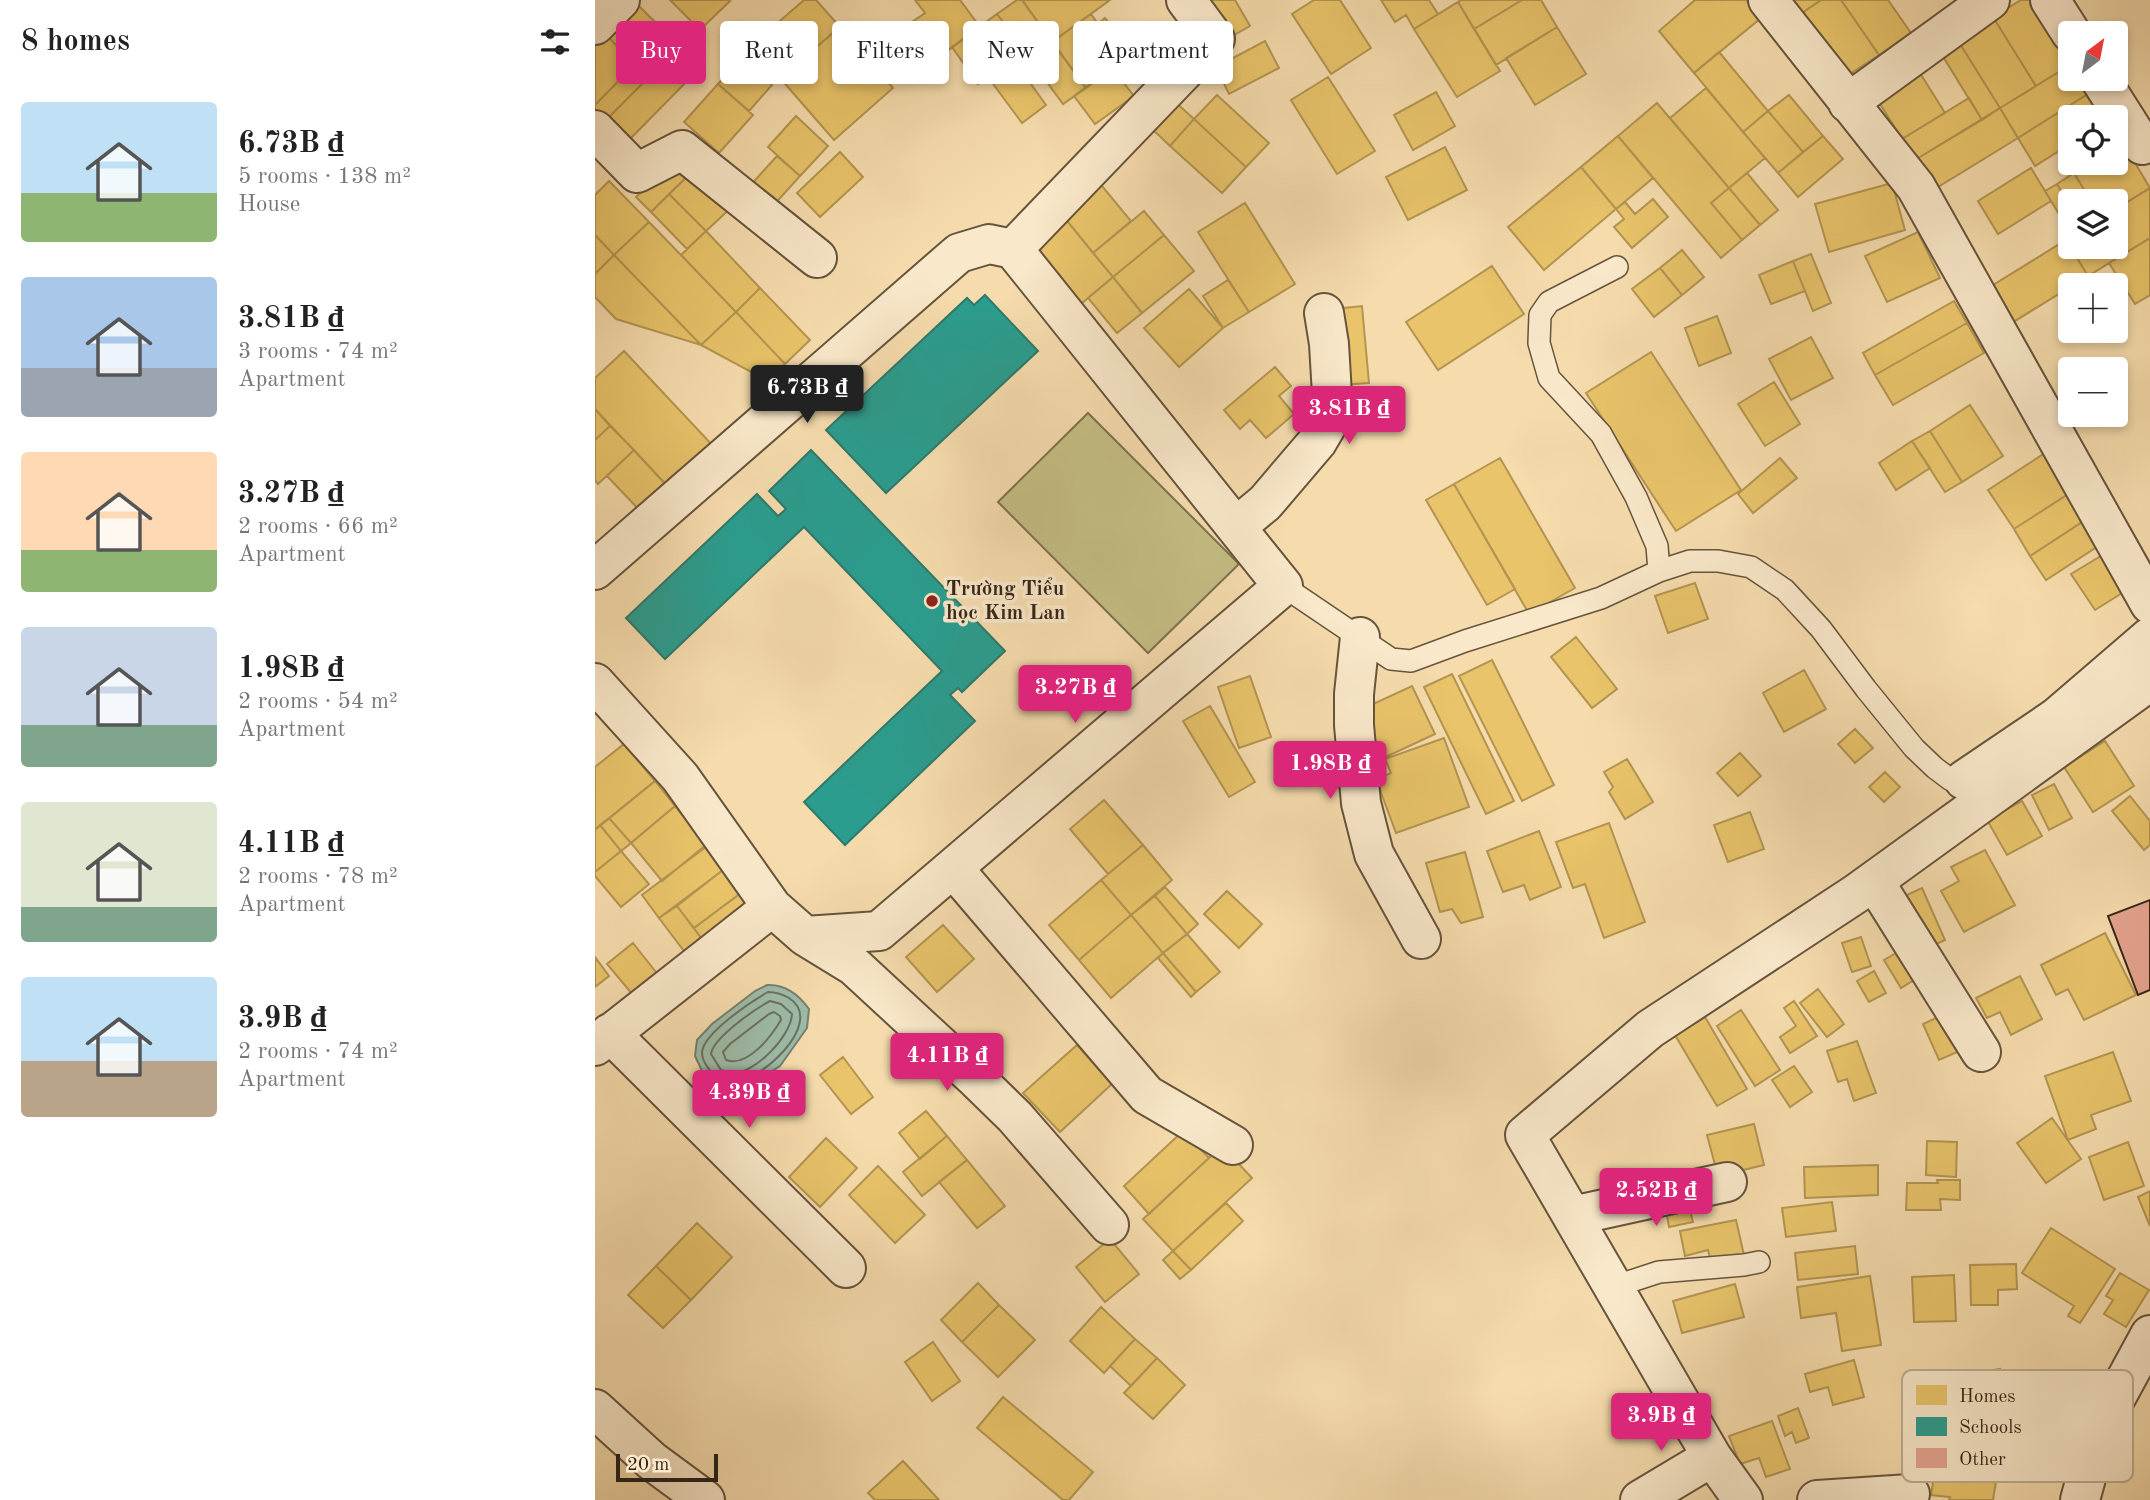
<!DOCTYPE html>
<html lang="en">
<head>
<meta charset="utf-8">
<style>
  :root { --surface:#fff; --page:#f2f2f2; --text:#222; --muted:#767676; --accent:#db2777 }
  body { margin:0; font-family:"Old Standard TT",serif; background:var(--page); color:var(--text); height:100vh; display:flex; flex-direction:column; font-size:26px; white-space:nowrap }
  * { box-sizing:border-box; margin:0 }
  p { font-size:23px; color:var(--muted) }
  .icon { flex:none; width:38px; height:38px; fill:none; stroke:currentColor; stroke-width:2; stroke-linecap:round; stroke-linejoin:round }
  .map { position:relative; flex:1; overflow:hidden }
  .details { display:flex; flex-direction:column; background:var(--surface); width:595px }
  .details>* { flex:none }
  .top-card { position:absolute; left:21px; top:21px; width:665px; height:63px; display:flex; gap:14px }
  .needle { width:46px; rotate:32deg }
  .tools { position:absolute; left:1463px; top:21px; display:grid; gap:14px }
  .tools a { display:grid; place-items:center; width:70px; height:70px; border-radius:7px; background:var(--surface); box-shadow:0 4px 10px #0003; font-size:35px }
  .scale { position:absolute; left:21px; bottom:18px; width:102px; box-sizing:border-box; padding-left:7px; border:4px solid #362617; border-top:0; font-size:19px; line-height:24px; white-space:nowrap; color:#362617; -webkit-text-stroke:5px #f9e8ca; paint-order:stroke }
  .price { position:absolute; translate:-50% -60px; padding:0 16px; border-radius:7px; background:var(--accent); color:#fff; font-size:23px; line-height:46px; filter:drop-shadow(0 2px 4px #0008) }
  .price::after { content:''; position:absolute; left:50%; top:42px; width:21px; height:16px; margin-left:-10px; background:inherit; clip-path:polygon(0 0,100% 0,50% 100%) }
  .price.active { background:#222; color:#fff }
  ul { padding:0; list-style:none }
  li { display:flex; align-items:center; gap:21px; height:175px; padding:0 21px }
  li span { display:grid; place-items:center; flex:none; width:196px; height:140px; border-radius:7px; color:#555 }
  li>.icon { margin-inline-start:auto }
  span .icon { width:84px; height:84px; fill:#fffc; stroke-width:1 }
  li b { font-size:30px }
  h2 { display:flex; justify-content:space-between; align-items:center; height:84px; padding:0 21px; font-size:30px }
  .tag { padding:0 24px; border-radius:7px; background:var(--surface); box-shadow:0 4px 10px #0003; font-size:24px; line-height:63px }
  .tag.active { background:var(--accent); color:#fff }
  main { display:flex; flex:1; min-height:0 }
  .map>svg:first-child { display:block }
  .green { fill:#c4be84; stroke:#7d724e; stroke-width:2 }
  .water { fill:#9dbca9; stroke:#74806f; stroke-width:2 }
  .homes { fill:#e9c46a; stroke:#b39551; stroke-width:2 }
  .schools { fill:#2a9d8f; stroke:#2e796b; stroke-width:2 }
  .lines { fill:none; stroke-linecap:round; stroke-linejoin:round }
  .shore { stroke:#6a7160; stroke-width:2 }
  .building { fill:#e4a38f; stroke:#362617; stroke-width:2 }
  .service-casing { stroke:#66543c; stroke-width:24 }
  .minor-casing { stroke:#66543c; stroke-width:42 }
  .service { stroke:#f9e8ca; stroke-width:21 }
  .minor { stroke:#f9e8ca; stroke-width:38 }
  .poi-dot { fill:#8f2418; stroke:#f9e8ca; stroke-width:2.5 }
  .labels { text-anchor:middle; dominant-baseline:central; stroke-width:7; stroke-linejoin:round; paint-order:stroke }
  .poi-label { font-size:21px; font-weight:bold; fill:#362617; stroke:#f9e8ca; text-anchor:start }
  .key { fill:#f9e8ca; stroke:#beae94; stroke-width:2 }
  .key-label { font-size:19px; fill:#362617 }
</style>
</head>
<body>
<main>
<section class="details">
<h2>8 homes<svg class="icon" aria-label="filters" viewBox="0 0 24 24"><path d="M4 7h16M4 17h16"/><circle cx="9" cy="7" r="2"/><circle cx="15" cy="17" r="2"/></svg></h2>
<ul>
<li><span style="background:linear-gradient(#bfe0f5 65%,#8fb573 0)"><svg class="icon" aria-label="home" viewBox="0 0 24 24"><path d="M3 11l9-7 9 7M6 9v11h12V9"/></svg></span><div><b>6.73B ₫</b><p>5 rooms · 138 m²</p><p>House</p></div></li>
<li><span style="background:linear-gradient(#a9c7e8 65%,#9aa5b1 0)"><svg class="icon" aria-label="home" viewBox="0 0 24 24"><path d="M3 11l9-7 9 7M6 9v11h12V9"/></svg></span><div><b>3.81B ₫</b><p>3 rooms · 74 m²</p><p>Apartment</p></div></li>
<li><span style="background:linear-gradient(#ffd9b3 70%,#8fb573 0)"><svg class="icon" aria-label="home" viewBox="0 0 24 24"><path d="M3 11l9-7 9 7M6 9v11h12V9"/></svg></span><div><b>3.27B ₫</b><p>2 rooms · 66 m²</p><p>Apartment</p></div></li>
<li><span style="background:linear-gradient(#c9d6e8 70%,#7fa58c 0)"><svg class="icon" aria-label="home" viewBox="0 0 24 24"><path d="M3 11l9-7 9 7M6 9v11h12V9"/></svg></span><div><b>1.98B ₫</b><p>2 rooms · 54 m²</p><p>Apartment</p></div></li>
<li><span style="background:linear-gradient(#dfe7d0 75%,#7fa58c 0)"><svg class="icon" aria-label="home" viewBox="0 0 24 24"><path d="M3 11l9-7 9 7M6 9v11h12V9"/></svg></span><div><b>4.11B ₫</b><p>2 rooms · 78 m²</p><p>Apartment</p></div></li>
<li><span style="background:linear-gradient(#bfe0f5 60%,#b9a48a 0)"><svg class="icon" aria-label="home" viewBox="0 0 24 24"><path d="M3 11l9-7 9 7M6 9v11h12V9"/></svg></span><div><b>3.9B ₫</b><p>2 rooms · 74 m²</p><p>Apartment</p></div></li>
</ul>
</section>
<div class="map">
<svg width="1555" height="1500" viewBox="0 0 1555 1500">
  <rect width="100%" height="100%" fill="#f6dcad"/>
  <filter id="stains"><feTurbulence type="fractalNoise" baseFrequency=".00286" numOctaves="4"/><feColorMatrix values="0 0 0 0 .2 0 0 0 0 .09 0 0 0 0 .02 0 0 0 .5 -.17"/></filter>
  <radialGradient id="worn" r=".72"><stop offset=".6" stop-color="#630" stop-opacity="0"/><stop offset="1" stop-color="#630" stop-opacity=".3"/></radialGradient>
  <path class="green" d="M493,413L644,564L553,653L403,502Z"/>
  <path class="water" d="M172,985C190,984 204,995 214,1009L212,1028L185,1066L160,1082L138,1090L116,1084L108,1073L100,1056L102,1040L117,1024L160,991Z"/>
  <path class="homes" d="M38,0L71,33L40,64L6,30Z
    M75,0H133L135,1L105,30Z
    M209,0H221L245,27L185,78L156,46Z
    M320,0H365L385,27L337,62L311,26L330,13Z
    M422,0H427L491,88L468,104L402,14Z
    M427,0H515L457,42Z
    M611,0H640L655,26L634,38Z
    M719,0H745L776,48L736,74L697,14Z
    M786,0H834L843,14L819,29L811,15L800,22Z
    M866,0H927L879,29L863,2Z
    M927,0H946L962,27L901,65L879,29Z
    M1100,0H1151L1166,18L1099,73L1064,31Z
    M1189,0H1226L1201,17Z
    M1226,0H1246L1284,55L1244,81L1201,17Z
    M1246,0H1293L1316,33L1284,55Z
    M1426,0H1450L1475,40V65L1441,86L1398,17Z
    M863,2L905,71L862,97L819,29Z
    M402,14L429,50L383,84L357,47Z
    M496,14L503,24L510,18L528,42L520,47L529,59L491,88L457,42Z
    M1398,17L1441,86L1405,108L1362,39Z
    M245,27L298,88L239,140L185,78Z
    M962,27L991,74L940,105L911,58Z
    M6,30L40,64L0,105V36Z
    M71,33L85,46L11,120L0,109V105Z
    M1362,39L1405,108L1387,120L1344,50Z
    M670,41L684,68L634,94L621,67Z
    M85,46L106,67L33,141L11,120Z
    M1124,52L1173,111L1148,132L1099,73Z
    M147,57L177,85L154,111L123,84Z
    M418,59L451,105L427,123L393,77Z
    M1320,65L1350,113L1307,139L1277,91Z
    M1475,65V79H1499L1504,87L1423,138L1405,108Z
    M517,68L539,96L500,124L479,96Z
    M733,77L780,151L742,174L696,100Z
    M123,84L158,115L124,153L89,122Z
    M1504,87L1520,117H1475V144L1440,166L1423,138Z
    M1111,88L1170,158L1134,188L1075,118Z
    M841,92L860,126L818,150L799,115Z
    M622,95L674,143L651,167L599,119Z
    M1194,95L1228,136L1208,152L1173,111Z
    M1374,98L1387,120L1320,160L1307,139Z
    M577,99L599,119L575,146L553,125Z
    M1062,103L1134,188L1116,203L1147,240L1126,258L1023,136Z
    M1405,108L1423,138L1338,190L1320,160Z
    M1173,111L1208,152L1183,173L1148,132Z
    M201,116L233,146L205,176L173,147Z
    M599,119L651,167L627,193L575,146Z
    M1023,136L1058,178L1021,209L986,167Z
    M1228,136L1248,159L1203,197L1183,173Z
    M1528,143L1555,188L1521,209V201H1496L1479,173L1496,163H1521V148Z
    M850,147L872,190L813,220L791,177Z
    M245,152L268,177L225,217L202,193Z
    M88,153L102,167L56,212L41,197Z
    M182,156L205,176L176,208L153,188Z
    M102,167L138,206L111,231L74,194Z
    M986,167L1021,209L949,270L913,227Z
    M1436,168L1456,201L1403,234L1383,201Z
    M1152,173L1183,210L1165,225L1134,188Z
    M1479,173L1496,201H1475V206L1462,184Z
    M502,180L536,221L498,253L464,211Z
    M14,181L54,222L19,255L0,235V195Z
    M1297,183L1310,230L1234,252L1220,204Z
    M1462,184L1475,206V232L1450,191Z
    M1134,188L1165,225L1147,240L1116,203Z
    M1555,188V238L1493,276L1471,240L1475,238V247H1521V209Z
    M74,194L111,231L92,249L56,212Z
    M1058,199L1073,217L1037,248L1019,227L1029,219L1021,209L1030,202L1040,214Z
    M650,203L700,284L654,312L603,232Z
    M464,211L518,277L480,309L425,242Z
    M549,211L569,235L518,277L498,253Z
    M54,222L141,312L106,345L19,255Z
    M111,231L165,288L141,312L86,255Z
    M1323,232L1345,278L1292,302L1270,256Z
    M0,235L19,255L0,274Z
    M569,235L599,271L547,313L518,277Z
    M1555,238V295L1540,304L1514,263Z
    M1471,240L1493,276L1407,329L1385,293Z
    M1087,250L1109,277L1087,295L1065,268Z
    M1216,254L1236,303L1218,311L1198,261Z
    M19,255L106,345L21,319L0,297V274Z
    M1198,261L1210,291L1176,304L1164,275Z
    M897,266L929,314L843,370L811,322Z
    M1065,268L1087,295L1059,317L1037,289Z
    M518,277L547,313L522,333L493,298Z
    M633,280L654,312L628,328L608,296Z
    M165,288L215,340L190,364L141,312Z
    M594,289L628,328L584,367L549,328Z
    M1359,301L1372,323L1280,375L1268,353Z
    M767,306L774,383L745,385L739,309Z
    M141,312L190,364L173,381L106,345Z
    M1122,316L1136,353L1104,366L1090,328Z
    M1372,323L1389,353L1298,405L1280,375Z
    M1216,337L1238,378L1196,400L1174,359Z
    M29,351L120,448L76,490L0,409V378Z
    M1056,352L1146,490L1081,531L991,393Z
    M680,367L696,386L684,396L699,414L671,438L655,420L645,429L629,410Z
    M1179,382L1205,424L1170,446L1143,404Z
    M1375,405L1408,456L1367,482L1335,431Z
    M0,409L15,426L0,440Z
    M15,426L39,450L3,484L0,480V440Z
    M1335,431L1367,482L1350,492L1317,441Z
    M1317,441L1335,468L1301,490L1284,463Z
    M39,450L76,490L49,515L12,476Z
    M1453,451L1478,491L1419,529L1393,490Z
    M905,458L980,588L934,614L859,484Z
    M1185,458L1202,478L1158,513L1143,494Z
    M859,484L920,589L892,605L831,500Z
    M1478,491L1495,517L1435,556L1419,529Z
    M1495,517L1511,541L1451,580L1435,556Z
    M1509,554L1532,590L1500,610L1476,574Z
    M1100,583L1113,619L1073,633L1060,596Z
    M981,637L1022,689L997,708L956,657Z
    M897,660L959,785L927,801L864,676Z
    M1209,670L1231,709L1189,732L1168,693Z
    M857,674L919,801L891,814L829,687Z
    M655,676L676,737L644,748L623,687Z
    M817,686L840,734L780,762L765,710Z
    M615,706L660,782L634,797L588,721Z
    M1260,729L1278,748L1260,763L1243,744Z
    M849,738L874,807L801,833L781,779L796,773L790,759Z
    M1510,741L1539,786L1498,812L1469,767Z
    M29,744L60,781L0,830V767Z
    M1145,753L1166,776L1143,796L1122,773Z
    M1032,759L1058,802L1030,819L1014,792L1018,787L1009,772Z
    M1290,772L1305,787L1289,802L1274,787Z
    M60,781L80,806L36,843L14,818Z
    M1459,784L1477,818L1454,830L1437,795Z
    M1535,796L1555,821V845L1549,850L1517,811Z
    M509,800L548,845L513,874L475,829Z
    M1427,801L1447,836L1412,855L1392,820Z
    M80,806L112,844L67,881L36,843Z
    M1155,812L1169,849L1133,862L1119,825Z
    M14,818L36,843L26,851L5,825Z
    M1014,823L1050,922L1009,938L990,884L978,888L961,842Z
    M5,825L26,851L0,872V830Z
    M944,831L966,887L935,900L929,885L908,892L892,851Z
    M548,845L577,880L536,915L506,880Z
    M111,847L128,870L64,918L47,895Z
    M1390,850L1420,905L1369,932L1346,891L1364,881L1356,867Z
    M26,851L54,884L26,907L0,876V872Z
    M870,852L888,917L866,923L857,909L845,912L831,863Z
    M128,870L146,893L99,928L82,906Z
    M506,880L536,915L484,960L454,925Z
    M570,887L603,924L592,934L560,896Z
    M1327,888L1350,940L1326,951L1303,899Z
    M632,891L667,924L644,948L609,914Z
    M146,893L162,914L115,950L99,928Z
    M560,896L592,934L568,953L536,915Z
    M82,906L115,950L98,963L64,918Z
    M536,915L568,953L516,998L484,960Z
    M348,925L379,959L342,992L311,957Z
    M1510,933L1541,995L1489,1020L1473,989L1461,995L1446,965Z
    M592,934L625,972L601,992L568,953Z
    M1266,937L1276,966L1257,972L1247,943Z
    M38,943L68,981L43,1001L12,964Z
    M1308,949L1324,977L1306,988L1289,960Z
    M568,953L601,992L596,997L563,958Z
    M0,957L14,976L0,987Z
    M1279,971L1291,993L1274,1002L1262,981Z
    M1425,976L1447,1019L1416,1035L1405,1012L1392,1018L1381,998Z
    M1223,989L1249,1024L1232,1037L1205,1003Z
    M1199,1001L1222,1036L1195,1053L1185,1037L1201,1026L1189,1008Z
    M1146,1010L1185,1070L1160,1086L1122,1026Z
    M1350,1014L1367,1050L1344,1060L1328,1024Z
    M1110,1017L1152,1089L1122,1106L1080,1035Z
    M1262,1041L1281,1093L1259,1101L1252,1079L1243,1082L1232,1051Z
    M482,1045L517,1084L465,1132L428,1093Z
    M1518,1052L1536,1101L1496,1115L1501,1129L1473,1140L1450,1076Z
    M248,1057L278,1097L256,1114L225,1075Z
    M1199,1066L1217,1092L1195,1107L1177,1080Z
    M331,1111L352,1136L325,1159L304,1133Z
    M1457,1118L1486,1159L1451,1183L1422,1143Z
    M1159,1124L1169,1165L1123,1176L1112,1135Z
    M588,1131L614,1158L554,1214L529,1186Z
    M352,1136L372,1160L327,1196L308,1172Z
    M231,1138L262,1168L225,1207L194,1177Z
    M1332,1141L1362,1142L1361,1177L1331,1175Z
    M1533,1142L1549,1186L1509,1200L1494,1157Z
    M627,1146L657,1178L578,1251L548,1219Z
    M372,1160L410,1206L382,1228L344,1182Z
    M1283,1165V1195L1210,1198L1209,1167Z
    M283,1166L330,1215L300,1243L254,1195Z
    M1342,1180H1365V1200L1345,1199L1346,1210H1311L1312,1183H1343Z
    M1555,1191V1226L1543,1197Z
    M1237,1202L1241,1231L1191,1237L1187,1208Z
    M631,1203L648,1221L596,1270L578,1251Z
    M1094,1206L1098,1222L1074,1227L1071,1210Z
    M1141,1220L1149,1255L1116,1262L1113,1250L1090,1256L1085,1231Z
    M102,1223L137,1257L96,1300L61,1266Z
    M1456,1228L1520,1269L1485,1323L1473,1316L1479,1306L1427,1273Z
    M515,1239L544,1274L510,1302L481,1267Z
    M1260,1246L1263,1274L1203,1280L1200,1253Z
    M578,1251L596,1270L585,1279L568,1260Z
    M1421,1264L1422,1289L1403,1290V1305H1376L1375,1265Z
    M61,1266L96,1300L68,1328L33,1295Z
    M1525,1273L1554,1290L1531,1327L1509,1314L1518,1300L1511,1296Z
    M1359,1275L1361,1321L1319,1322L1317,1277Z
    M1275,1276L1286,1345L1247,1351L1241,1313L1206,1318L1202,1287Z
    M383,1283L404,1305L367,1342L346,1320Z
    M1140,1284L1149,1317L1087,1333L1078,1301Z
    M404,1305L440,1340L403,1377L367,1342Z
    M506,1307L540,1339L509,1373L475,1341Z
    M540,1339L562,1358L536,1386L515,1366Z
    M338,1342L365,1381L337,1401L310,1362Z
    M562,1358L590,1385L558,1419L529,1393Z
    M1259,1360L1269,1397L1238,1405L1233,1387L1215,1392L1210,1374Z
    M1405,1369L1411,1406L1344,1416L1338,1380Z
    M408,1397L498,1472L474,1500H468L382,1428Z
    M1203,1408L1214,1438L1201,1443L1197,1432L1190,1436L1183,1416Z
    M1177,1421L1195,1469L1171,1477L1164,1458L1145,1464L1134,1436Z
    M308,1461L344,1500H280L273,1493Z
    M1373,1464L1403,1469L1398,1500H1354L1355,1497L1336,1495L1340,1470L1368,1474Z"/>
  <path class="schools" d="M390,295L443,351L291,493L231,430L372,298L379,305Z
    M216,450L410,651L367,692L363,688L355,695L380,721L250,845L209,802L347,671L209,527L70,659L31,618L162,494L183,516L191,509L174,491Z"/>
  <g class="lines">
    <path class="shore" d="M173,992C180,992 187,994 194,998C232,1022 164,1084 136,1082C131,1082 125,1079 121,1077C115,1071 107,1062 107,1053C107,1034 157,1001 173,992Z
      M175,1001L186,1004L197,1014C196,1036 160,1074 137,1073C136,1073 126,1070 126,1070L116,1054C118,1038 160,1009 175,1001Z
      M179,1012L185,1016L186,1020C177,1035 153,1068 131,1060L128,1052L135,1044L174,1014Z"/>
  </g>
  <path class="building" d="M1555,900V990L1543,995L1513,916Z"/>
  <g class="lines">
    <defs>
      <path id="service" d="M1022,267L954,302L945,315L944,343L954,378L1006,434L1041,497L1062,546L1064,571
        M688,586L796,659L816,661L870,641L1006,598L1064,571L1095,561H1123L1156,567L1190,590L1226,629L1271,689L1319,748L1340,768L1356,780H1369L1370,788
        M1018,1287L1064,1272L1149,1265L1164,1262"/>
      <path id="minor" d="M1173,0L1321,187L1555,604
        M1455,0L1476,33
        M0,25L25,0
        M1505,79L1547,145
        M1253,103L1395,0
        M0,130L42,173L87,150L222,258
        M418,249L620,39L591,0
        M641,527L670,503L722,442L732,425L737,395L734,344L729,313
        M0,570L364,253L394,244L418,249L688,586L284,931L210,936L177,907L0,1046
        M765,637L759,694V725L766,803L779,854L826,939
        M0,683L85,777L177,907
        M1369,780L1462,717L1555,637
        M358,868L552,1095L638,1145
        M1279,881L1386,1052
        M210,936L259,966L378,1076L420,1117L514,1225
        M15,1033L251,1268
        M977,1216L1132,1182
        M0,1409L57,1461L110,1500
        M1045,1500L1117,1457
        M1148,1500L1117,1457L930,1135L1055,1029L1262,893L1555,681
        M1222,1500L1315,1494
        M1485,1500L1505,1427L1555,1335"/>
    </defs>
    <use href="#service" class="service-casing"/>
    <use href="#minor" class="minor-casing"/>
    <use href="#service" class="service"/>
    <use href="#minor" class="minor"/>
  </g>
  <circle class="poi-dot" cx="337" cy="601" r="7"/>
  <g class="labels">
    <g class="poi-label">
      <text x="351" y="589">Trường Tiểu<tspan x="351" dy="24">học Kim Lan</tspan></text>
    </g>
  </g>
  <rect x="1307" y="1370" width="231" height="112" rx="10" class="key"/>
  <rect x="1321" y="1385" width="31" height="20" fill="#e9c46a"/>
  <rect x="1321" y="1417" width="31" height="19" fill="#2a9d8f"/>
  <rect x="1321" y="1448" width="31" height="20" fill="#e4a38f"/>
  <g class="key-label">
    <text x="1364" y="1402">Homes</text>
    <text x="1364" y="1433">Schools</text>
    <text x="1364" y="1465">Other</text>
  </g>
  <rect width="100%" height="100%" filter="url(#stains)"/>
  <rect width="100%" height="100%" fill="url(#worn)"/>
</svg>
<div class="tools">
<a><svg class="needle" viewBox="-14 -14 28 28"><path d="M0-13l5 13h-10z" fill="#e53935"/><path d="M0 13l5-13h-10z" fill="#767676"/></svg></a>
<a><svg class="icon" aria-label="locate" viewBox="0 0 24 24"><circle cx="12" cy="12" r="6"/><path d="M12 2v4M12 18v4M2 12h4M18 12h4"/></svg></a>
<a><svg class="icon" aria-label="layers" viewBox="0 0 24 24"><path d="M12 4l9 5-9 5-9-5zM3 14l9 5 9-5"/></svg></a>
<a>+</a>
<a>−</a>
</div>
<div class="scale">20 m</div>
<b class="price active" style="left:212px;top:425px">6.73B ₫</b>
<b class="price" style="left:754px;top:446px">3.81B ₫</b>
<b class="price" style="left:480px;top:725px">3.27B ₫</b>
<b class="price" style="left:735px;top:801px">1.98B ₫</b>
<b class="price" style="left:352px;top:1093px">4.11B ₫</b>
<b class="price" style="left:154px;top:1130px">4.39B ₫</b>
<b class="price" style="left:1061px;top:1228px">2.52B ₫</b>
<b class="price" style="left:1066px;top:1453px">3.9B ₫</b>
<div class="top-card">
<a class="tag active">Buy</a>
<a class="tag">Rent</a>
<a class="tag">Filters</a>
<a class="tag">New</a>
<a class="tag">Apartment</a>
</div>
</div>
</main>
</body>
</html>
